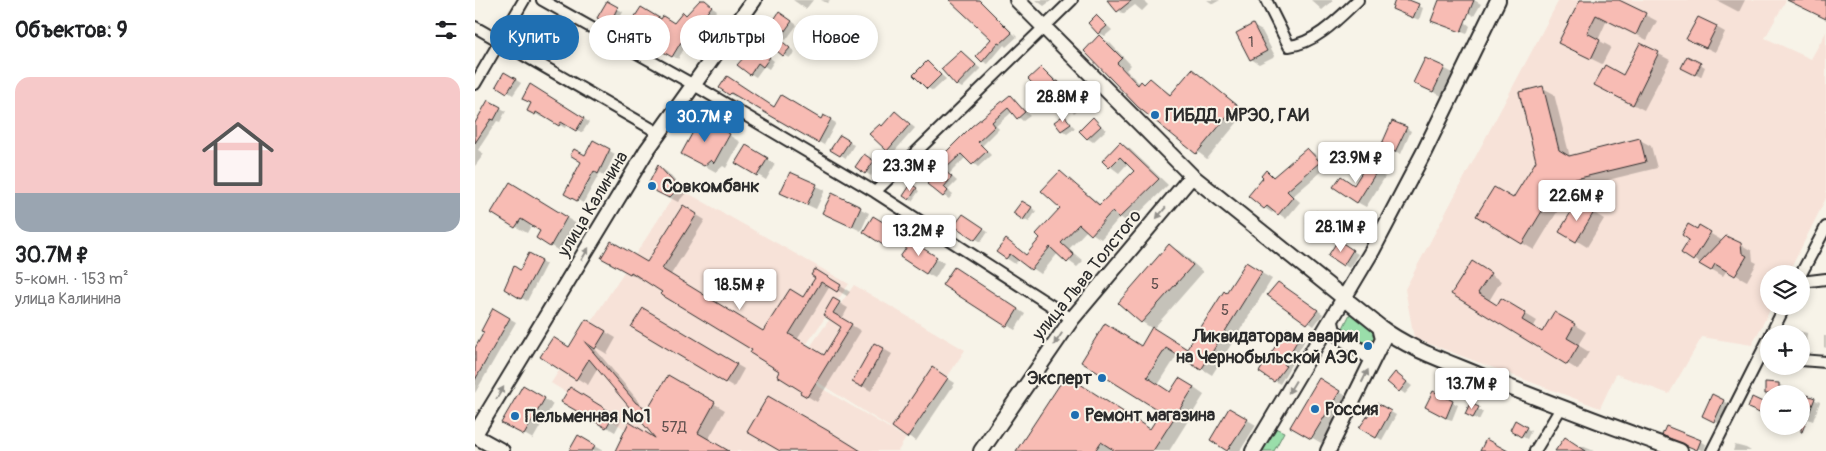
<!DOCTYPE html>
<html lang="ru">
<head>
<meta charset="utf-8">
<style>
  :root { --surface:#fff; --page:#f6f6f6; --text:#202124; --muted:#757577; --line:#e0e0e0; --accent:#1f6fb2 }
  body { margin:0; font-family:Pangolin,sans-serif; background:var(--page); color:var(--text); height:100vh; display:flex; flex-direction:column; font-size:19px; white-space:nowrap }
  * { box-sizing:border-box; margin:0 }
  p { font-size:16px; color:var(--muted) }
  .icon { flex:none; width:28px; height:28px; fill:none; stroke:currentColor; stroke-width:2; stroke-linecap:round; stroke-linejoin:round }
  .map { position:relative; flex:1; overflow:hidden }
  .drawer { display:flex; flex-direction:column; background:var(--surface); width:475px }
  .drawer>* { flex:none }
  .top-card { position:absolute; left:15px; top:15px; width:475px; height:45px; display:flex; gap:10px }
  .buttons { position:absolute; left:1285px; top:265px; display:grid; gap:10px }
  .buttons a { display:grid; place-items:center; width:50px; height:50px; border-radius:50%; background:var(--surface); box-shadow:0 2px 8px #0003; font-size:25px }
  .price { position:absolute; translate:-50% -42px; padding:0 11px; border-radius:5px; background:#fff; color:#222; font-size:16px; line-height:32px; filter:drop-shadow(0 1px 2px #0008) }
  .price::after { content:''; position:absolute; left:50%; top:30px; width:15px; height:11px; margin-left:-8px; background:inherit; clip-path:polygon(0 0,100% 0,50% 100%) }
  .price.selected { background:var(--accent); color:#fff }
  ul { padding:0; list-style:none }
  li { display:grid; align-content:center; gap:10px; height:265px; padding:0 15px }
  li+li { border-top:1px solid var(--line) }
  li span { display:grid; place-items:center; height:155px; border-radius:15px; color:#555 }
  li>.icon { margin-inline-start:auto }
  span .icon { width:90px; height:90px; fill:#fffc; stroke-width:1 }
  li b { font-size:21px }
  h2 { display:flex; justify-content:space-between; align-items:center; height:60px; padding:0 15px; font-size:21px }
  .pill { padding:0 18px; border-radius:22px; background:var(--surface); box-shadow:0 2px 8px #0003; font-size:18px; line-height:45px }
  .pill.selected { background:var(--accent); color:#fff }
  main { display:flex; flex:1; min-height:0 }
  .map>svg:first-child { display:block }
  .built { fill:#f7e2d8 }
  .green { fill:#9adeaa; stroke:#62846a }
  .shadow { fill:#0003 }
  .building { fill:#f8bcb4; stroke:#2b2b2b }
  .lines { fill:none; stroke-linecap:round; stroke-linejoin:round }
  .street-casing { stroke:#2b2b2b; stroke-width:14 }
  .secondary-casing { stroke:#2b2b2b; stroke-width:18 }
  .street { stroke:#f7f3e8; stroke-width:10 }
  .secondary { stroke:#f7f3e8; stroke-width:14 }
  .oneway { fill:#918f8a }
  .poi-dot { fill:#1f6fb2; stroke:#f7f3e8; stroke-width:2 }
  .labels { text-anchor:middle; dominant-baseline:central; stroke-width:4; stroke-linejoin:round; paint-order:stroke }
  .number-label { font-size:15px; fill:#5e4f4d }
  .poi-label { font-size:18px; font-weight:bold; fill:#2b2b2b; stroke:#f7f3e8; text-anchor:start }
  .street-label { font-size:18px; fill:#2b2b2b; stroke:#f7f3e8 }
</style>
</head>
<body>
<main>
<section class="drawer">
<h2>Объектов: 9<svg class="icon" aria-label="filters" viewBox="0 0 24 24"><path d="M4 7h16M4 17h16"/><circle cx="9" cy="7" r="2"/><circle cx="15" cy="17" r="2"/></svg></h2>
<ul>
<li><span style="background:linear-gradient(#f6c9c9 75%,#9aa5b1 0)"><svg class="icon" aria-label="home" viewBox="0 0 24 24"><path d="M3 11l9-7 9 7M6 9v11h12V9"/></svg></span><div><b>30.7M ₽</b><p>5-комн. · 153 m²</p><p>улица Калинина</p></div></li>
</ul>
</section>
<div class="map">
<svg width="1351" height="451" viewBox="0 0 1351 451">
  <rect width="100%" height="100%" fill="#f7f3e8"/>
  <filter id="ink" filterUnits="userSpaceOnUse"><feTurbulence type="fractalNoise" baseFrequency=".02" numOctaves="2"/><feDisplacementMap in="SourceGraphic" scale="10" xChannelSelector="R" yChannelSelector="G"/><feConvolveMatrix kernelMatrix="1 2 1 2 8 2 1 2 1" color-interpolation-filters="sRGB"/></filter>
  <g filter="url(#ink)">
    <path class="built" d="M1084,0H1311L1290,38L1336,59L1351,32V198L1313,274H1294V306H1297L1277,345L1227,337L1194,394L1141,374L1125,408L939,338L930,289Z
      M204,188L374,284L314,369L431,438L423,451H185L76,383Z
      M379,285L490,350L432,438L320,368Z"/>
    <path class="green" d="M875,314L904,336L896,351L867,330Z
      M800,428L809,432L799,451H786Z"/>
    <path class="shadow" d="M227,0L242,10L214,45L212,44L203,59L152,32L187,20L199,24L212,16Z
      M318,0H338L331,9Z
      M346,0H355L352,3Z
      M479,0H504L542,37L531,47L529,45L513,64L507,61L518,39Z
      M561,0H577L569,6Z
      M634,0H668L673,5L667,11L660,5L648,14Z
      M732,0H745L738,4Z
      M836,0H859L847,10Z
      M922,0H931L948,8L944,20L918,9Z
      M970,0H999L1006,4L999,16Z
      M1106,0H1142L1182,21L1172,40L1132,20L1123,40L1136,47L1127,64L1096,49Z
      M1241,0H1270L1264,12Z
      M133,3L148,12L140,27L124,18Z
      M310,16L322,25L311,40L306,37Z
      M622,16L637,30L630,36L624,33Z
      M990,22L995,26L992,34L963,23Z
      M778,26L787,31L800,56L784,64L776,59Z
      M1241,27L1250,32L1240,52L1213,39Z
      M625,37L635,43L656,65L651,70L665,84L670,85L675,80L697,95L717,70L771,112L732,159L664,106Z
      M304,39L320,52L314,58L308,55Z
      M1165,44L1195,60L1169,110L1132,91L1149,77Z
      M285,50L299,61L294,69L289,66L281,77L276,74Z
      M486,53L506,69L487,88L482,85Z
      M951,59L978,73L967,96L948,87Z
      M453,63L471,79L458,91L453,88Z
      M1225,64L1230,67L1226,77L1213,71Z
      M566,68L588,85L607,106L599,113L586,101L580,107L574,104Z
      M30,73L46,83L38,95L22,85Z
      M245,88L300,108L347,121L349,116L361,123L349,145L262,95L260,97Z
      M1068,88L1079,94L1095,157L1165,140L1176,146L1182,168L1096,189L1059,250L1047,243L1039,200L1062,161Z
      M71,94L114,122L107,133L92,124L90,128L67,114L66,117L54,110L58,103Z
      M535,96L555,116L548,121L537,112L521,126L524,129L507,146L516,155L503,167L491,157L474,174L482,181L473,190L478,194L474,199L469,196L454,184L463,173L461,163L517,110Z
      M13,101L31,111L25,122L22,121L3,150L9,154L0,166V124Z
      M420,112L440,128L418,153L396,134L408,127Z
      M589,116L600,128L592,134L587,130Z
      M619,119L631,130L618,142L612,138Z
      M931,128L936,131L926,154L913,148Z
      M254,135L265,142L251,168L248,166L241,172L219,160Z
      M365,137L379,145L371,158L357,150Z
      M119,142L140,154L129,176L125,173L108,203L91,193Z
      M646,144L655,149L693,185L654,223L645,217L626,239L612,230L594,249L608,261L602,267L583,253L566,274L544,259L540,264L531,258V241L552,256L587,207L585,172L626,205L661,171L653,163L644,173L628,161Z
      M271,147L300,164L291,180L262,162Z
      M832,149L840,154L852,167L818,196L825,202L811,219L799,210L797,213L790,208L775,196L790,178L791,172L800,177Z
      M394,159L404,165L396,176L382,167Z
      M184,167L192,172L211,193L203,202L182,191Z
      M901,171L910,177L891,207L882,202L878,185Z
      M315,173L350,190L341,209L315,197Z
      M35,184L102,224L86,252L62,238L67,230L57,224L52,233L17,213Z
      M437,186L444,191L437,201L429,196Z
      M357,195L394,213L386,231L357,217Z
      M1103,203L1129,219L1112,247L1086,231Z
      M553,205L561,211L554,222L548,219Z
      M209,207L230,220L195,276L289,333L350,276L375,292L372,296L355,286L322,340L350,357L368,327L349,315L359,300L373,308L367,319L386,331L342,402L327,393L328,391L279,349L166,277L164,279L128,257L173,264Z
      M847,215L854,220L846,232L840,229Z
      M399,218L422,233L414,247L390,232Z
      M494,219L513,232L506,242L481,226Z
      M1224,227L1248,241L1265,244L1277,251L1278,261L1282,263L1272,281L1252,270L1248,276L1208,253Z
      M863,242L883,254L874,268L854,256Z
      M695,246L706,252L728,272L678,329L713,351L771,264L797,279L737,375L703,354L683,385L696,393L716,386L729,395L694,451H642L637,448L635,451H543L676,430L687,412L608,361L666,347L678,329L667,322Z
      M445,247L469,263L460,278L451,273Z
      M55,255L71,264L52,301L30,289L46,271Z
      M997,263L1026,281L1014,301L1023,306H1038L1062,321L1058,327L1068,333L1080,313L1111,332L1103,345L1114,352L1103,370L978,294Z
      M486,272L550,314L540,330L469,285Z
      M809,287L848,314L839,326L794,295Z
      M19,310L41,322L0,393V349L11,332Z
      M168,310L269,369L259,387L158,327Z
      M112,321L141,338L132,354L117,345L170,409L174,411L193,377L250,410L233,440L251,451H141L185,443L123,368L113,385L67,357L95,349Z
      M1317,329L1332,333L1331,348H1326V334H1317Z
      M812,330L830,340L805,384L800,381Z
      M1349,336H1351V348L1349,347Z
      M400,344L417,354L396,391L379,381Z
      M466,374L480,383L441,441L419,427Z
      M925,377L937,386L930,394L913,382Z
      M844,380L875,398L848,444L817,426Z
      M1291,384H1304L1309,388V394H1294V417L1290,404Z
      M49,387L78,404L58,439L28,422Z
      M96,389L147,419L140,432L88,402Z
      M1326,394L1345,402L1338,421L1326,416Z
      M1238,396L1254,404L1245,424L1234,418Z
      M977,402L983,405L977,420L970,418Z
      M902,404L921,415L907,440L886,428Z
      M996,405L1008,412L1004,420L997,417Z
      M755,410L781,425L765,451H755L736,440Z
      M1041,422L1056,431L1052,439L1036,430Z
      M1191,428L1231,444L1229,451L1194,438Z
      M103,437L128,451H96Z
      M1260,445L1271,448L1276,451H1258Z
      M1107,446L1119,451H1083L1106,449Z"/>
    <path class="building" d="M225,0H230L237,6L208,43L206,42L197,57L162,37L161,39L150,32L166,7L186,19L188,16L199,23L208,12L211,15Z
      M474,0H504L537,33L525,44L523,43L507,62L501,56L516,39Z
      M632,0H657L642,12Z
      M920,0H934L944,4L938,18L917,9Z
      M964,0H999L986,32L956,21Z
      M1105,0H1144L1171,13L1161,35L1121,15L1112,33L1125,40L1116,59L1083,43Z
      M1312,0H1351V19Z
      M132,1L143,7L134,25L122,18Z
      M304,12L317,21L305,38L293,29Z
      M621,15L632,26L623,34L613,23Z
      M1223,17L1242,26L1231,48L1211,39Z
      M778,24L792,51L775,60L761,33Z
      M624,35L647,58L642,63L663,85L666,81L669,84L675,78L695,95L717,69L762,105L721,154L663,107L609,51Z
      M303,38L315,48L308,56L296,46Z
      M1165,43L1184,52L1158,105L1119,85L1130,65L1148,75Z
      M279,46L295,57L288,67L283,63L275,75L262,65Z
      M486,51L501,65L481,86L466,69Z
      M1212,56L1226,63L1220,75L1206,68Z
      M950,58L970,67L958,92L938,83Z
      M452,61L466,75L452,89L438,75Z
      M566,67L581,82L583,81L602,102L592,111L581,98L574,105L566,98L569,95L553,79Z
      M29,72L41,79L32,93L21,86Z
      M252,76L299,107L306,95L346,119L348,115L356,119L343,143L256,93L254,95L244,88Z
      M55,84L109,118L101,131L86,122L84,126L61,112L60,115L52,111L56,103L47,99Z
      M1068,86L1084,150L1094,156L1165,138L1171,162L1084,183L1047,244L1001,216L1019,187L1038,198L1061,161L1044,92Z
      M535,95L550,112L542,119L533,108L517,122L520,126L503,142L512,151L497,165L486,154L469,170L477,177L469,187L473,191L468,197L452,184L461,174L455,168L497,126Z
      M13,100L26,107L19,120L16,119L0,143V123Z
      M420,111L435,124L412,151L394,134L405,124L407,126Z
      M589,115L596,124L586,131L579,122Z
      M618,117L626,126L612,139L604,131Z
      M225,119L255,134L239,163L236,160L229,166L206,154Z
      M917,121L932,127L920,152L906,146Z
      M365,135L375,141L365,156L355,150Z
      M118,140L135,149L123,174L119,171L102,201L89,194L106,162L95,155L99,149L110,155Z
      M645,142L684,179L644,218L637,211L616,235L604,224L586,243L599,255L592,263L575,247L556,270L535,254L531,259L521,252L531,239L551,255L565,238L561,234L585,208L566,191L585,171L624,205L659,171L645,157L634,168L627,161Z
      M271,145L293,158L282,176L260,163Z
      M832,148L845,162L812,191L818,197L803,215L792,206L789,209L773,196L788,178L786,176L791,170L798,177Z
      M389,154L399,161L390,174L380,167Z
      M892,164L902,171L882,203L858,187L866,176L879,185Z
      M183,165L204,188L194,198L172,187Z
      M315,172L342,184L332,205L305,193Z
      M35,182L92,217L75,247L61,238L65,231L46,219L40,228L16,213Z
      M436,184L442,188L434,200L428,196Z
      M357,193L386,207L377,227L347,213Z
      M547,201L557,207L548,220L538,213Z
      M1102,202L1119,212L1101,242L1084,232Z
      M208,205L222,214L187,269L288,331L315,289L328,297L340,278L336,275L340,269L366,285L362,292L346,282L314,334L349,355L366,327L348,315L358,298L365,302L358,313L377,324L332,397L325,393L326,391L302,376L304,371L275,353L277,350L185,294L187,292L156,272L155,274L126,258L136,241L172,262Z
      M841,211L849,216L840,230L831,224Z
      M488,214L509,228L500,240L479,226Z
      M398,216L418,228L408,245L388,232Z
      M1213,224L1222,229L1224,225L1236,232L1218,261L1206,253L1214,240L1207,235Z
      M1251,236L1266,243L1267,253L1272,256L1260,276L1240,264L1236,271L1224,264Z
      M863,240L878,250L868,266L853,256Z
      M436,241L462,257L451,274L425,257Z
      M694,244L718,265L666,323L643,303Z
      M54,253L67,260L46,299L29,289L39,266L45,270Z
      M997,261L1016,273L1003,293L1022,305L1026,298L1051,313L1047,320L1067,332L1079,312L1100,324L1092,338L1104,345L1092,365L976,294Z
      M771,262L787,272L726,370L691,348L672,377L695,392L704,378L719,387L678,451H640L626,442L620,451H541L591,375L675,429L686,412L606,362L630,323L666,346L677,327L712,349L749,291L751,293Z
      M479,267L543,309L532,327L467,285Z
      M803,282L843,310L832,324L792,295Z
      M18,308L35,318L0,380V348L9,332L6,331Z
      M168,308L262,364L250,383L156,327Z
      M111,319L131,331L120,349L109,341L161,403L173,409L193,375L240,402L223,433L254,451H140L154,422L180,438L114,359L101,380L65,357L78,337L94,347Z
      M812,328L825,336L809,364L811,366L799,382L784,372Z
      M399,343L409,348L387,387L377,382Z
      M457,367L473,378L432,438L417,427Z
      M920,372L932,382L924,392L912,382Z
      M844,378L865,391L836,439L815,427Z
      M1290,382L1304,383V394H1290Z
      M48,385L70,398L49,435L26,423Z
      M95,387L139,414L131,428L86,402Z
      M958,391L978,401L971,418L950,407Z
      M1326,393L1340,398L1327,432H1326Z
      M1237,394L1249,400L1239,422L1227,416Z
      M293,396L357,433L386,451H305L272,432Z
      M1277,397L1294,405V417L1273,408Z
      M902,403L916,411L901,438L884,428Z
      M995,403L1004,407L998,418L990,414Z
      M754,408L773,419L752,451L735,440Z
      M1040,420L1052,427L1046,437L1035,430Z
      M1191,426L1226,440L1222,450L1187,435Z
      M103,435L120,445L117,451H94Z
      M1090,437L1111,451H1080Z
      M1011,439L1033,451H1005Z"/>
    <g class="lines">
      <defs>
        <path id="street" d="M67,0L219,85L400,192L597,319
          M791,0L814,46C841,43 864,18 883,0
          M0,27L184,133
          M0,84L49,0
          M400,192L597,0
          M1326,274L1351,227
          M1326,282L1351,279
          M1296,334L1310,306
          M1326,360L1351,362
          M1060,451L1086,408
          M1237,451L1294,338"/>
        <path id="secondary" d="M542,0L717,176L905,327L908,339L853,451
          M856,322L858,331L892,355L901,353
          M905,327C934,349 971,361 1004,375C1071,402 1137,427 1205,451
          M0,434L172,150L279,0
          M0,436L27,451
          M506,451L597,319L717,176
          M778,451L897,251L949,152L1023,0"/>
      </defs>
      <use href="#street" class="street-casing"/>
      <use href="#secondary" class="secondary-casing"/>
      <use href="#street" class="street"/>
      <use href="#secondary" class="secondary"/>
    </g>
    <defs><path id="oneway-solid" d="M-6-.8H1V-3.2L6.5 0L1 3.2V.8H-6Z" transform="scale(1.25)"/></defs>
    <g class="oneway">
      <use href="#oneway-solid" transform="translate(686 213) rotate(130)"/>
      <use href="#oneway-solid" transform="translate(110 254) rotate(-59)"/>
      <use href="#oneway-solid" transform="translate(583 339) rotate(124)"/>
      <use href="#oneway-solid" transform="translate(890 376) rotate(-64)"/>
      <use href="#oneway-solid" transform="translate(817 387) rotate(121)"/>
      <use href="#oneway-solid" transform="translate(25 393) rotate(-59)"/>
    </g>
  </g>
  <g class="poi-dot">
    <circle cx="680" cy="115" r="5"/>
    <circle cx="177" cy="186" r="5"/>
    <circle cx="893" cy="346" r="5"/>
    <circle cx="627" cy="378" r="5"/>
    <circle cx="840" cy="409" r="5"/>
    <circle cx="600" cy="415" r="5"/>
    <circle cx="40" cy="416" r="5"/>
  </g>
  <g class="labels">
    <g class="number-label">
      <text x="776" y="42">1</text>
      <text x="680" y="284">5</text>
      <text x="750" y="310">5</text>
      <text x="199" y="427">57Д</text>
    </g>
    <g class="poi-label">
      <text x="690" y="115">ГИБДД, МРЭО, ГАИ</text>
      <text x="187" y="186">Совкомбанк</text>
      <text x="883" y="336" text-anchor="end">Ликвидаторам аварии<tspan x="883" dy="21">на Чернобыльской АЭС</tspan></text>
      <text x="617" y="378" text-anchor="end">Эксперт</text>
      <text x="850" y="409">Россия</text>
      <text x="610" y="415">Ремонт магазина</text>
      <text x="50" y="416">Пельменная №1</text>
    </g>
    <g class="street-label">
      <text transform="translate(118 204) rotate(-59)">улица Калинина</text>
      <text transform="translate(612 275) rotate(-51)">улица Льва Толстого</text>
    </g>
  </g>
</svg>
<div class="buttons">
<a><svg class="icon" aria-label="layers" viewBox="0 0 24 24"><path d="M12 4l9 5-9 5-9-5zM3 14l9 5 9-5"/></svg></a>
<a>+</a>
<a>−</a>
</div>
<b class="price" style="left:588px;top:123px">28.8M ₽</b>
<b class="price selected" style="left:230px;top:143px">30.7M ₽</b>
<b class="price" style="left:881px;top:184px">23.9M ₽</b>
<b class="price" style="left:435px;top:192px">23.3M ₽</b>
<b class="price" style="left:1102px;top:222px">22.6M ₽</b>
<b class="price" style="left:866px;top:253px">28.1M ₽</b>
<b class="price" style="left:444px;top:257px">13.2M ₽</b>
<b class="price" style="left:265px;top:311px">18.5M ₽</b>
<b class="price" style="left:997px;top:410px">13.7M ₽</b>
<div class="top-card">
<a class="pill selected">Купить</a>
<a class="pill">Снять</a>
<a class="pill">Фильтры</a>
<a class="pill">Новое</a>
</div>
</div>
</main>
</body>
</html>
